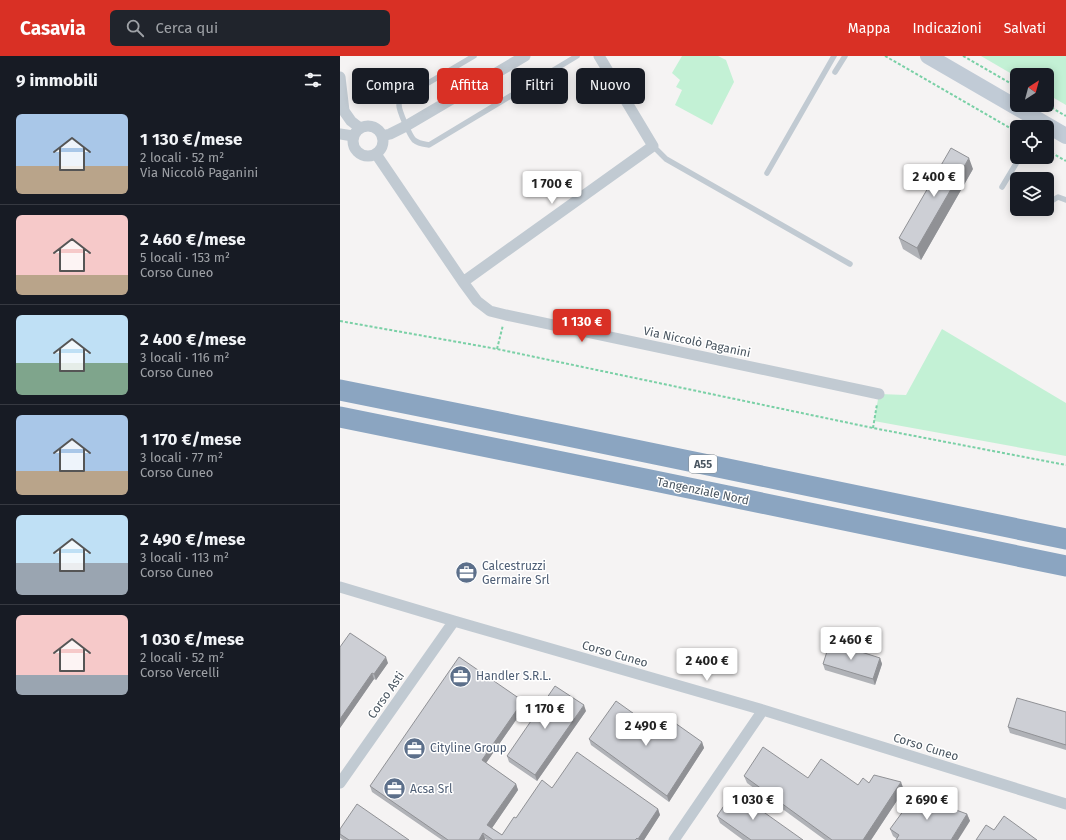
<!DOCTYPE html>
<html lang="it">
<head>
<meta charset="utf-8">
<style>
  :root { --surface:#171b24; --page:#20242c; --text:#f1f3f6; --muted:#9ea1a6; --line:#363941; --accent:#d93025 }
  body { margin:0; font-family:"Fira Sans",sans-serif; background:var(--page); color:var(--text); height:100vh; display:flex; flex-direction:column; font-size:15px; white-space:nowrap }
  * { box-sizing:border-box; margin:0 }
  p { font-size:13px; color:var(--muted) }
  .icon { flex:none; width:22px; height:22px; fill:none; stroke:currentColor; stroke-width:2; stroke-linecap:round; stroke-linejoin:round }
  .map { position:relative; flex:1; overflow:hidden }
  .drawer { display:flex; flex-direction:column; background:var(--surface); width:340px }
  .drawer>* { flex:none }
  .guide { position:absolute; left:12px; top:12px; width:380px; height:36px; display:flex; gap:8px }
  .needle { width:26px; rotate:36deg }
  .tools { position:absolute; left:670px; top:12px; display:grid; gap:8px }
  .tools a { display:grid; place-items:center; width:44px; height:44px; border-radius:6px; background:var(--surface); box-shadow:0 2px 10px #0003; font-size:20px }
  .price { position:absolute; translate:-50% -34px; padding:0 9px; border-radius:4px; background:#fff; color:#222; font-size:13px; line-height:26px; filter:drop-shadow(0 1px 2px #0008) }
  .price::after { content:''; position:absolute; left:50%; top:24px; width:12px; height:9px; margin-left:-6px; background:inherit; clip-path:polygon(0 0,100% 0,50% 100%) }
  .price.on { background:var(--accent); color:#fff }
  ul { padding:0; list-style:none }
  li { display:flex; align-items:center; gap:12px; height:100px; padding:0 16px }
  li+li { border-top:1px solid var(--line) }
  li span { display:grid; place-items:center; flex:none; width:112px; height:80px; border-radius:6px; color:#555 }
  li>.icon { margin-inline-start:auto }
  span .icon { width:48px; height:48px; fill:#fffc; stroke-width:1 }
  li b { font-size:17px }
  h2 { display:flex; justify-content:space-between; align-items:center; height:48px; padding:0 16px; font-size:17px }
  .pill { padding:0 14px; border-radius:6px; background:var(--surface); box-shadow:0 2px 10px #0003; font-size:14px; line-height:36px }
  .pill.on { background:var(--accent); color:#fff }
  header { display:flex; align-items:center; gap:24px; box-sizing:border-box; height:56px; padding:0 20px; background:var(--accent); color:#fff }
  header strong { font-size:19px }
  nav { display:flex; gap:22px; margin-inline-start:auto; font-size:14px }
  .search { width:280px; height:36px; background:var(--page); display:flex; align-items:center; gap:10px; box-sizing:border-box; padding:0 14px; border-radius:6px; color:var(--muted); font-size:15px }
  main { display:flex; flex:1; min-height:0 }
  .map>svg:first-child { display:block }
  .green { fill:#c3f1d5 }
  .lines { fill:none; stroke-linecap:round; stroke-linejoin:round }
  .path { stroke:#7ad0a6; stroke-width:2; stroke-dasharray:3 2; stroke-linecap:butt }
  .lane { stroke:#c1cad2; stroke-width:5.5 }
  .street { stroke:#c1cad2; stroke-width:11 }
  .secondary { stroke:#c1cbd6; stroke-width:16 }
  .highway { stroke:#8ba5c1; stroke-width:21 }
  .wall { fill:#b0b2b7 }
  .shaded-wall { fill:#909195 }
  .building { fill:#cdcfd5; stroke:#909195 }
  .labels { text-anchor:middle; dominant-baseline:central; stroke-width:3; stroke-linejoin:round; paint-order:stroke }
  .shield { fill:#fff; stroke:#808990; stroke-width:1 }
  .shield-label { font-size:11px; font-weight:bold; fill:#4a5661 }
  .street-label { font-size:12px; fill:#4a5661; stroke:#fff }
  .service-label { font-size:12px; fill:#4e5e75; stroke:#fff; text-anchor:start }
</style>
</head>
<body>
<header>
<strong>Casavia</strong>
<div class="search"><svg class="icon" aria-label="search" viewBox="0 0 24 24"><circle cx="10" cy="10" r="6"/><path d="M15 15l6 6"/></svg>Cerca qui</div>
<nav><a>Mappa</a><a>Indicazioni</a><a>Salvati</a></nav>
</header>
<main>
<section class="drawer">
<h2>9 immobili<svg class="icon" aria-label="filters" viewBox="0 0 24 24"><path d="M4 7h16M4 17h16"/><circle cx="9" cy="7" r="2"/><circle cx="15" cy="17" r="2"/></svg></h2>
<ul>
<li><span style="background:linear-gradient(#a9c7e8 65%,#b9a48a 0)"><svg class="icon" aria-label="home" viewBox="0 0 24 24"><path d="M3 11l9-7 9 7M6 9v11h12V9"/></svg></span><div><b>1 130 €/mese</b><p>2 locali · 52 m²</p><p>Via Niccolò Paganini</p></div></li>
<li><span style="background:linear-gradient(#f6c9c9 75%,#b9a48a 0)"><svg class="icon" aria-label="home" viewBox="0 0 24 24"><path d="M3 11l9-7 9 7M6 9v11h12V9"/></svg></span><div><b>2 460 €/mese</b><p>5 locali · 153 m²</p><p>Corso Cuneo</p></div></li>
<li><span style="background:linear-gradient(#bfe0f5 60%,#7fa58c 0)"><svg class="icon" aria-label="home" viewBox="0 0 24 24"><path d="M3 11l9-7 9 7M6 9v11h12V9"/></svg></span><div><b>2 400 €/mese</b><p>3 locali · 116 m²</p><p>Corso Cuneo</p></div></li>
<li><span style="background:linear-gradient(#a9c7e8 70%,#b9a48a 0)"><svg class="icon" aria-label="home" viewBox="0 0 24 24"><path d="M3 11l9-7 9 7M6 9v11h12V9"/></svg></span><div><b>1 170 €/mese</b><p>3 locali · 77 m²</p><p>Corso Cuneo</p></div></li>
<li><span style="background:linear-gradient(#bfe0f5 60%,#9aa5b1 0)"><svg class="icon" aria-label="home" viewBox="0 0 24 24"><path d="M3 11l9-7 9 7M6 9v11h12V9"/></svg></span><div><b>2 490 €/mese</b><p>3 locali · 113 m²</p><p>Corso Cuneo</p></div></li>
<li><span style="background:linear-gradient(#f6c9c9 75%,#9aa5b1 0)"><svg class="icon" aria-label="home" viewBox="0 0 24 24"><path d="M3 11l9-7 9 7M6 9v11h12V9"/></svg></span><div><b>1 030 €/mese</b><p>2 locali · 52 m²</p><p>Corso Vercelli</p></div></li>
</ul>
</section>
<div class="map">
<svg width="726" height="784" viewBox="0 0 726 784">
  <rect width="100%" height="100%" fill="#f5f3f3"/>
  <path class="green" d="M342,0H378L386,4L394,26L372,69L335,49L342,34L336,31L340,24L332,17Z
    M641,0H726V49L707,38V19H677V21Z
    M602,273L726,347V400L534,365L539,338L566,339Z"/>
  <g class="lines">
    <path class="path" d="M545,0L677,76
      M623,0L677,31
      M707,49L726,60
      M707,94L726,105
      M0,265L157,293L533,372L726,409
      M157,293L163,269
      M533,372L537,348"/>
    <path class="lane" d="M134,0L61,43C59,46 59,46 59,49C59,55 70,80 74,84C79,88 83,88 89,89L237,0
      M495,16L505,0
      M313,90L326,103L510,208
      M427,117L494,0
      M662,131L680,101
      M710,146L718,141L726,144"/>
    <path class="street" d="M0,21L4,55L11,65L20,72
      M13 85a15 15 0 1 1 30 0a15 15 0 1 1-30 0Z
      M0,78L13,80
      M42,80L50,78L66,70L185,0
      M36,98L123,226L137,245L150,255L166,259L539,338
      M123,226L313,90L259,0
      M0,531L114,565L423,654L726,748
      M0,727L114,565
      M334,784L423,654"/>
    <path class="secondary" d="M588,0L726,80"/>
    <path class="highway" d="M0,334L223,379L726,483
      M0,361L286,419L726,510"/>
  </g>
  <path class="wall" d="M633,113L581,204L563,193L559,182Z
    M0,591L48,607L36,624L34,623L0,672Z
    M540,602L542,608L535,629L485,614L483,608Z
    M185,651L146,707L176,728L178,734L152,772L162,779L176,762L212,732L318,753L320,759L304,784H147L145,783V784H102L32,736L30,730Z
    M246,655L197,725L169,706L167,700Z
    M726,656V694L670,677L668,671Z
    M325,680L362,686L364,692L329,746L251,689L249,683Z
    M404,720L468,722L518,729L529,727L564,734L531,784H485L407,727Z
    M627,758L630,765L557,783L553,780L550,773Z
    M377,760L463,784H403L380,767Z
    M0,773L69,784H3L0,782Z"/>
  <path class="shaded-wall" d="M629,102L633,113L581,204L577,192Z
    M46,601L48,607L36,624L34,618Z
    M540,602L542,608L535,629L533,623Z
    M32,617L34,623L0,672V663Z
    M183,645L185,651L144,710L142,704Z
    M244,649L246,655L197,725L195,719Z
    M362,686L364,692L329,746L327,740Z
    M561,726L564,734L531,784H523Z
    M176,728L178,734L150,775L147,769Z
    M318,753L320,759L304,784H299L298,783Z
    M627,758L630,765L618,784H611Z
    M143,777L145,783V784H139Z"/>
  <path class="building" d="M611,92L629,102L577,192L559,182Z
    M10,577L46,601L34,618L32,617L0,663V591Z
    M490,586L540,602L533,623L483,608Z
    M119,601L183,645L142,704L176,728L147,769L162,779L174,761L176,762L202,724L212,732L237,696L318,753L298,783L297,782L295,784H153L143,777L139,784H108L30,730Z
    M215,630L244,649L195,719L167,700Z
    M677,642L726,656V689L668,671Z
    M276,645L325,680L335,667L362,686L327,740L249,683Z
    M423,691L468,722L481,703L518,729L523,722L529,727L534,719L561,726L523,784H492L404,720Z
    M394,735L463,784H411L377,760Z
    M575,739L627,758L611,784H556L559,779L550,773Z
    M17,748L69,784H9L0,778V773Z
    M664,760L697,784H636L646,769L654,774Z"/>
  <defs>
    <symbol id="office-disc" viewBox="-11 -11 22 22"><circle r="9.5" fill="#5c6f8a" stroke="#fff"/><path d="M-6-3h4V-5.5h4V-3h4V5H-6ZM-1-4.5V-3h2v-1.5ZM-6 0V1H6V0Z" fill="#fff"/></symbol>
  </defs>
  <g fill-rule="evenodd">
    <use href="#office-disc" x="114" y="504" width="25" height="25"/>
    <use href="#office-disc" x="108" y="608" width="25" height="25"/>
    <use href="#office-disc" x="62" y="680" width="25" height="25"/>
    <use href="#office-disc" x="42" y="720" width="25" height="25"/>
  </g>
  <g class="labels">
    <rect class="shield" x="349" y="399" width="28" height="18" rx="3"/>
    <g class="shield-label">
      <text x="363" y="408">A55</text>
    </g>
    <g class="street-label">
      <text transform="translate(357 286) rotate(12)">Via Niccolò Paganini</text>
      <text transform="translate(363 435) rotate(12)">Tangenziale Nord</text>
      <text transform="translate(275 598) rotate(16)">Corso Cuneo</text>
      <text transform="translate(46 639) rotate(-55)">Corso Asti</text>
      <text transform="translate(586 691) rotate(17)">Corso Cuneo</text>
    </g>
    <g class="service-label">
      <text x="142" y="510">Calcestruzzi<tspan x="142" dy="14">Germaire Srl</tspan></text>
      <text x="136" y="620">Handler S.R.L.</text>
      <text x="90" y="692">Cityline Group</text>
      <text x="70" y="733">Acsa Srl</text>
    </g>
  </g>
</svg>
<div class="tools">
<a><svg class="needle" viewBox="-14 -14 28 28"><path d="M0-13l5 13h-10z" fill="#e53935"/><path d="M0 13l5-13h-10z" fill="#9ea1a6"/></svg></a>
<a><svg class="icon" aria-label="locate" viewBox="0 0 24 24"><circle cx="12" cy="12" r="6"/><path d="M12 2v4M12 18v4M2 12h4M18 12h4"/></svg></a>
<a><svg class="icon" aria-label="layers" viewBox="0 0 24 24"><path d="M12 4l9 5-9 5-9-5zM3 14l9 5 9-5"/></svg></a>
</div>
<b class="price" style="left:594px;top:142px">2 400 €</b>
<b class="price" style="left:212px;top:149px">1 700 €</b>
<b class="price on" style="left:242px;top:287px">1 130 €</b>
<b class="price" style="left:511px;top:605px">2 460 €</b>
<b class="price" style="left:367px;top:626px">2 400 €</b>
<b class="price" style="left:205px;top:674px">1 170 €</b>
<b class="price" style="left:306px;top:691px">2 490 €</b>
<b class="price" style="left:413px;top:765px">1 030 €</b>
<b class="price" style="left:587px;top:765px">2 690 €</b>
<div class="guide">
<a class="pill">Compra</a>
<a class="pill on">Affitta</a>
<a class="pill">Filtri</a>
<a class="pill">Nuovo</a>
</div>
</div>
</main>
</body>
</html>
